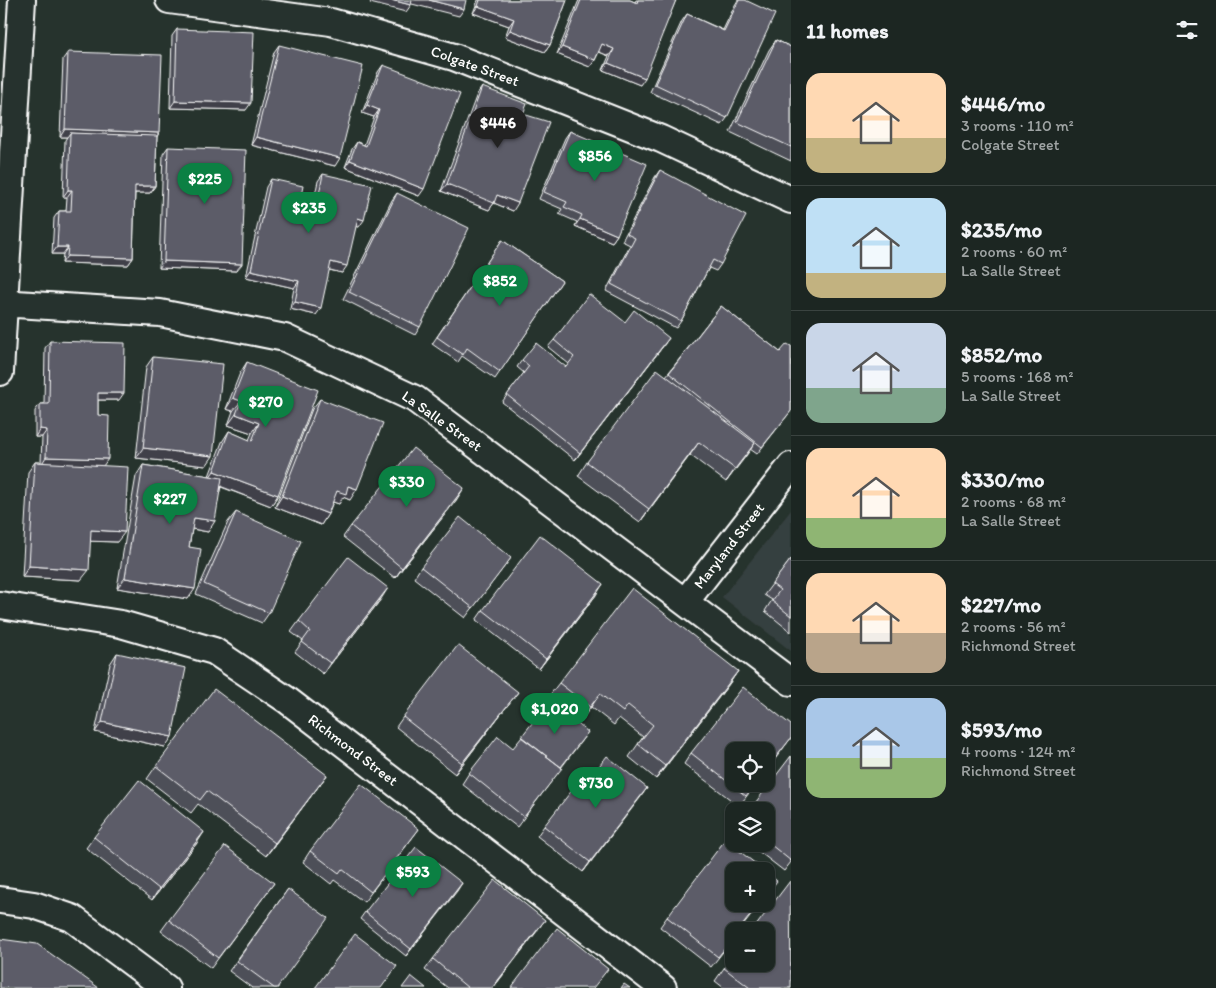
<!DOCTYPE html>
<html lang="en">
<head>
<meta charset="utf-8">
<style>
  :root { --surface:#1c2622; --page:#29322f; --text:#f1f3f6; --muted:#a0a5a5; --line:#3a4340; --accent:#0b8043 }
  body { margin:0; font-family:Itim,sans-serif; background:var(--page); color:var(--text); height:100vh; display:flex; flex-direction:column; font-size:19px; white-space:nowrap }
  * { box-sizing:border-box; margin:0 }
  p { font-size:16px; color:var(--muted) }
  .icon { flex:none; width:28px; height:28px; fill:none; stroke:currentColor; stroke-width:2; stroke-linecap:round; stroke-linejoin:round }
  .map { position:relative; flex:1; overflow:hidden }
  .details { display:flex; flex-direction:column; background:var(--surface); width:425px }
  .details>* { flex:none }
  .tools { position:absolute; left:725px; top:742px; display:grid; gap:10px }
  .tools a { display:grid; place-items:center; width:50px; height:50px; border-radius:10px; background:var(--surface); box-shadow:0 1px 4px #0004,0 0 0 1px var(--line); font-size:25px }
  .price { position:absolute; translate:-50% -42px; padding:0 11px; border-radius:18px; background:var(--accent); color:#fff; font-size:16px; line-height:32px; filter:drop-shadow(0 1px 2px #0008) }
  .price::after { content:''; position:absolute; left:50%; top:30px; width:15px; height:11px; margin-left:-8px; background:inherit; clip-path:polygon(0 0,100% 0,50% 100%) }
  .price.active { background:#222; color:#fff }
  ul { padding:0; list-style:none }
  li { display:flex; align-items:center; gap:15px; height:125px; padding:0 15px }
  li+li { border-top:1px solid var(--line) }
  li span { display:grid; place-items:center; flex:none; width:140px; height:100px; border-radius:15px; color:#555 }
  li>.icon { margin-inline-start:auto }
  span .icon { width:60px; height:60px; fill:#fffc; stroke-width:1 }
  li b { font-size:21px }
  h2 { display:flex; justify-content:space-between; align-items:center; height:60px; padding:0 15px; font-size:21px }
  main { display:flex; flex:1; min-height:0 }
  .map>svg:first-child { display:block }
  .built { fill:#363f3f }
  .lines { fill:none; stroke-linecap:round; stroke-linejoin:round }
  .minor-casing { stroke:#fff; stroke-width:30 }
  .minor { stroke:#26332d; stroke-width:26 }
  .wall { fill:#4e4f59; stroke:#fff }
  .shaded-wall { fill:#404049; stroke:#fff }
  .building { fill:#5b5c68; stroke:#fff }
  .labels { text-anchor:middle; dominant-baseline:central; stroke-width:4; stroke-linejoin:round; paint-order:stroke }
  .street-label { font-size:15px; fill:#fff; stroke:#26332d }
</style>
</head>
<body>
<main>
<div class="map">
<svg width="791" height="988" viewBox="0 0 791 988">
  <rect width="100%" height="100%" fill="#26332d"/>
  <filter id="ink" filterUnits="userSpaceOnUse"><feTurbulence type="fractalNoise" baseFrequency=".02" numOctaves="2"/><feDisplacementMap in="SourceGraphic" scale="10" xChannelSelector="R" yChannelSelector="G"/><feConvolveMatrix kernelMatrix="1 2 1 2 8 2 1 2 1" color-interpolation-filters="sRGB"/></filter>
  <g filter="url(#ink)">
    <path class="built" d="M791,510V651L722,597Z"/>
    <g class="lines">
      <defs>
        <path id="minor" d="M169,0L331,22L454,57L661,139L791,200
          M0,303L160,313L285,338L415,399L791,682
          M0,372L22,0
          M685,602L791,466
          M0,605L121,624L214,651L287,700L663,988
          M0,900L34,905L72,918L166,988"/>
      </defs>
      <use href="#minor" class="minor-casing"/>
      <use href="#minor" class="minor"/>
    </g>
    <path class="wall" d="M478,0H567L550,45L545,52L505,37L509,26L473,13Z
      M579,0H630L635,2L636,0H676L640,85L603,70L609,56L599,52L595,60L590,67L557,54Z
      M738,0H745L727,118L722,125L650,92L682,21L687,14L723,30L735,5Z
      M177,29L246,110L170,108L172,36Z
      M776,40L791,47V161L730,132L769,50Z
      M279,45L335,166L251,145L274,52Z
      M68,52L159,133L157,137L155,186L150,193H135L133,258L128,265L62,263L63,254H52L54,218L59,211H66L67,197H63L65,140L67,137H60L63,59Z
      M383,65L419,196L345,167L352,149L357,142L364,145L374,117L362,113L378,72Z
      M482,87L513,211L494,203L489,210L441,191L477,94Z
      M570,131L617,235L612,242L575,226L577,222L559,214L562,209L539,199L565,138Z
      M168,147L236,271L159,268L163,154Z
      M660,170L721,264L716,271L709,268L681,321L676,328L606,291L630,245L622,241L655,177Z
      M323,174L359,227L356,226L342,273L329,270L316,315L290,309L294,288L246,277L266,187L271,179L299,206L312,209L318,181Z
      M397,193L420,327L415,335L343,299L392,200Z
      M502,240L562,281L495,379L462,356L458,362L432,344Z
      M721,306L780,352L791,346V411L757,454L750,449L726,482L690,455L640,522L578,476L587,462L666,376Z
      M625,322L664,345L575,460L502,402L524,373L517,367L522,360L566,367L569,364L548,347L554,340Z
      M50,341L119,400H98V415L103,466L117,542L90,541L81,580L22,577L28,472L35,462H41L42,437H35V411L40,404H44L45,348Z
      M153,357L206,466L136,458L146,367Z
      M247,362L278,495L271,506L221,487L208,532L192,529L189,547L188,599L117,588L136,476L143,465L209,476L222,442L229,431L249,440L252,433L228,425L233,411L226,409L240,373Z
      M320,399L350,500L343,497L339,504L333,502L328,514L321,525L275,507L312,409Z
      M457,499L395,578L343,537L351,526Z
      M236,512L269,613L262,623L196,594L228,522Z
      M511,558L465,618L414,578L421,567Z
      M791,559V632L765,611L772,600L764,595Z
      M596,595L539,669L476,620L483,610Z
      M381,599L323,674L295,652L303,641L291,632L299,621Z
      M117,653L165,747L95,732L110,664Z
      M738,671L729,684L656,779L629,757L643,737L619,718L614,725L591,707L581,720L549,696L559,683Z
      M510,702L455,774L396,727L403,717Z
      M588,732L561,768L554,778L517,827L462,784L469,773L513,748Z
      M791,738L766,771V751L756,784L739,806L684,764L691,753Z
      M791,756V862L784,871L749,844H766V811Z
      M156,766L327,775L266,856L198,804L191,813L147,779Z
      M647,788L583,872L537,836L544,826L578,793Z
      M419,829L364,902L334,880L331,884L303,862L310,851Z
      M94,837L197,843L152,900L86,848Z
      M274,883L211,968L161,931L169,920Z
      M462,883L406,956L360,919L365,912Z
      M288,889L278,988H252L229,971Z
      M760,904L739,931H734V938L711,967L660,927L667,917Z
      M538,930L493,988H448L425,970L433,959Z
      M724,968L791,988H724L715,981Z"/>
    <path class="shaded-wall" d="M372,0H391L411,5L406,12L370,3Z
      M410,0H429L464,9L459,16L408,3Z
      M478,6L514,19L509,26L473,13Z
      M510,30L550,45L545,52L505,37Z
      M602,44L614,49L609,56L597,51Z
      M562,47L595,60L590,67L557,54Z
      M608,63L645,78L640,85L603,70Z
      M175,101L251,103L246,110L170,108Z
      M367,105L379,110L374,117L362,113Z
      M65,129L159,133L154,140L70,133L67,137H60Z
      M256,137L340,158L335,166L251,145Z
      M350,160L424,189L419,196L345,167Z
      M447,184L497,195L518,203L513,211L494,203L489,210L441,191Z
      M135,186H155L150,193H130Z
      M68,190H72L67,197H63Z
      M358,218L364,220L359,227L352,226Z
      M580,219L617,235L612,242L575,226Z
      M57,247H68L63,254H52Z
      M67,256L133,258L128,265L62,263Z
      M164,261L242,264L236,271L159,268Z
      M331,262L347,266L342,273L326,269Z
      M251,270L299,281L294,288L246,277Z
      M295,302L321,308L316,315L290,309Z
      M669,338L664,345L575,460L580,453Z
      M98,393H124L119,400H93Z
      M233,398L241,401L233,411L226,409Z
      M236,414L259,423L252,433L228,425Z
      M40,429L47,430L42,437H35Z
      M699,442L690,455L640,522L649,509Z
      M755,443L746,456L726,482L735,469Z
      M143,448L213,456L206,466L136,458Z
      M46,457L108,459L103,466L41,465Z
      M214,471L278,495L271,506L207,481Z
      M348,486L357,489L350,500L343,497L339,504L330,501L337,491Z
      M464,488L457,499L395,578L402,568Z
      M282,496L328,514L321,525L275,507Z
      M194,518L215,521L208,532L187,528Z
      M91,530L125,532L117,542L84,541Z
      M29,566L89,570L81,580L22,577Z
      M125,578L195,589L188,599L117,588Z
      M603,584L596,595L539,669L546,659Z
      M388,588L381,599L323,674L330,663Z
      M738,671L729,684L656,779L665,766Z
      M518,692L510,702L455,774L462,763Z
      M600,694L591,707L581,720L590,707Z
      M102,722L172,737L165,747L95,732Z
      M327,775L317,788L266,856L275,843Z
      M647,788L640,798L583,872L590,862Z
      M204,832L197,843L152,900L159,889Z
      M462,883L457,891L406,956L411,949Z
      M545,920L493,988H492Z"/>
    <path class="building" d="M391,0H412L411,5Z
      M429,0H466L464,9Z
      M480,0H567L550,45L510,30L514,19L478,6Z
      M581,0H630L637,3L638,0H676L645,78L608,63L614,49L602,44L595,60L562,47Z
      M739,0H745L775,14L727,118L655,84L687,14L724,31Z
      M177,29L254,32L251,103L175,101Z
      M776,40L791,47V147L737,122Z
      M279,45L363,66L340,158L256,137Z
      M68,52L162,55L159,133L65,129Z
      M383,65L460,94L424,189L350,160L357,142L366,146L379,110L367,105Z
      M482,87L527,104L523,114L549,122L518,203L497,195L494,203L447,184Z
      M570,131L647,164L617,235L580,219L582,215L564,207L567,202L544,192Z
      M70,133L157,136L155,186H135L133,258L67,256L68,247H57L59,211H71L72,190H68Z
      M168,147L246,150L242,264L164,261Z
      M660,170L746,216L721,264L713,260L681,321L611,284L635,238L627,234Z
      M323,174L372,185L364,220L358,218L347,266L331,262L321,308L295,302L299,281L251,270L271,179L303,186L299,206L316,210Z
      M397,193L469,228L420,327L349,292Z
      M502,240L562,281L500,372L467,348L463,355L437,337Z
      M589,294L625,322L634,310L669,338L580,453L507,395L529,366L522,360L536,343L566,367L574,357L554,340Z
      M721,306L780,352L787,344L791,346V411L762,447L669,373Z
      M50,341L125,343L124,393H98V415L109,416L108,459L46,457L47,430L40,429V404H49Z
      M153,357L223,364L213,456L143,448Z
      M247,362L318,390L278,495L214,471L229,431L252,441L259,423L236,414L241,401L233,398Z
      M657,369L755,443L735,469L699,442L649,509L587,462Z
      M320,399L383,423L357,489L348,486L346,494L337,491L328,514L282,496Z
      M413,448L464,488L402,568L351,526Z
      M35,462L128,467L125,532L91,530L89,570L29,566Z
      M143,465L222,478L215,521L194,518L189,547L201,549L195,589L125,578Z
      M236,512L301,541L269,613L204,584Z
      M460,517L511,558L473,608L421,567Z
      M540,535L603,584L546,659L483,610Z
      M348,557L388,588L330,663L302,642L310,631L299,621Z
      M791,559V616L772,601L780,590L772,584Z
      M632,588L738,671L665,766L638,744L653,725L628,705L623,712L600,694L590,707L559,683Z
      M458,645L518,692L462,763L403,717Z
      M117,653L186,668L172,737L102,722Z
      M743,687L791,725V738L766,770V751H734V784H755L746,796L691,753Z
      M214,689L327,775L275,843L207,791L200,800L156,766Z
      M549,702L588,732L561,767L521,737Z
      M498,736L513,748L522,737L562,768L524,817L469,773Z
      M607,756L647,788L590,862L544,826L573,789L578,793Z
      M791,756V861L766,841V811H749Z
      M139,780L204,832L159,889L94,837Z
      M361,784L419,829L371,892L342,869L339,873L310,851Z
      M725,840L765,871H734V904H759L738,931H734V937L718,957L667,917Z
      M225,846L274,883L218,958L169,920Z
      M416,847L462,883L411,949L365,912Z
      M766,872L777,881L766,895Z
      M495,880L545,920L492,988H468L433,959Z
      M790,881L791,988H750L724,968L734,955V964H766V931H752Z
      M288,889L328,918L277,988H274L237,961Z
      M557,928L608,969L593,988H511Z
      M355,934L397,966L381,988H315Z
      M0,939L37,944L99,988H0Z
      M411,976L426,988H402Z
      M624,984L630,988H621Z"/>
  </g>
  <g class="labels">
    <g class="street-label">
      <text transform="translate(475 66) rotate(20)">Colgate Street</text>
      <text transform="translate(442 421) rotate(35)">La Salle Street</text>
      <text transform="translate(729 546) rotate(-52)">Maryland Street</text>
      <text transform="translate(353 750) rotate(37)">Richmond Street</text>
    </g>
  </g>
</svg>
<div class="tools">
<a><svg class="icon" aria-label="locate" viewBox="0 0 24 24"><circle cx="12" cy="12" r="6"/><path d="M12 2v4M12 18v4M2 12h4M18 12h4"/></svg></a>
<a><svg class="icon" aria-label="layers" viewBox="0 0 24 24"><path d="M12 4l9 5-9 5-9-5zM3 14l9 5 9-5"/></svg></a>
<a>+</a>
<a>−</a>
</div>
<b class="price active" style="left:498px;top:149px">$446</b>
<b class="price" style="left:595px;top:182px">$856</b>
<b class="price" style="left:205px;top:205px">$225</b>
<b class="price" style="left:309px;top:234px">$235</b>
<b class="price" style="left:500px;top:307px">$852</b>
<b class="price" style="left:266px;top:428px">$270</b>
<b class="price" style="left:407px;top:508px">$330</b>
<b class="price" style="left:170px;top:525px">$227</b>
<b class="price" style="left:555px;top:735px">$1,020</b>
<b class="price" style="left:596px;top:809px">$730</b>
<b class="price" style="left:413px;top:898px">$593</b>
</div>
<section class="details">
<h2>11 homes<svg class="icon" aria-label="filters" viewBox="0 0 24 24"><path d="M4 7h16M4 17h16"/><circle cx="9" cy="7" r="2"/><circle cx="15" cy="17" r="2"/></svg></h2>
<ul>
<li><span style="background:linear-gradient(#ffd9b3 65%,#c2b280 0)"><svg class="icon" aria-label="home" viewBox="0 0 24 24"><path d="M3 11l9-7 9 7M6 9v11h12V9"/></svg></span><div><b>$446/mo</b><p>3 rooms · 110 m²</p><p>Colgate Street</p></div></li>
<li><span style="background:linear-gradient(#bfe0f5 75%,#c2b280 0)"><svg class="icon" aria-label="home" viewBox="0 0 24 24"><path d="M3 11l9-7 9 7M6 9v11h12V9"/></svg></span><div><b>$235/mo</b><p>2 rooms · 60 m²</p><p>La Salle Street</p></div></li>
<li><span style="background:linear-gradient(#c9d6e8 65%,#7fa58c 0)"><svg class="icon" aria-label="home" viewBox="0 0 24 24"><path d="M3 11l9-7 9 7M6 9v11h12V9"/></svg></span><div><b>$852/mo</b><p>5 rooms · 168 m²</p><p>La Salle Street</p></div></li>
<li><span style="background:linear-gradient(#ffd9b3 70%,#8fb573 0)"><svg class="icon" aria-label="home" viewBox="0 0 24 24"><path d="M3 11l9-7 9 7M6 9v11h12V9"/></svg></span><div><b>$330/mo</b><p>2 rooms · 68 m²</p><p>La Salle Street</p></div></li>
<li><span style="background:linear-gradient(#ffd9b3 60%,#b9a48a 0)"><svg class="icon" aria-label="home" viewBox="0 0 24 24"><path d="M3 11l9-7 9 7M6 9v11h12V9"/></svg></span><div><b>$227/mo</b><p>2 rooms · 56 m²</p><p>Richmond Street</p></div></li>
<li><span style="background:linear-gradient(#a9c7e8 60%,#8fb573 0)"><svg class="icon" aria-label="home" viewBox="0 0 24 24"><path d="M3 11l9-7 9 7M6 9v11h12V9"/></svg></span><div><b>$593/mo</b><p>4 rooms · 124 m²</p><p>Richmond Street</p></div></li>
</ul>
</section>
</main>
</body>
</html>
